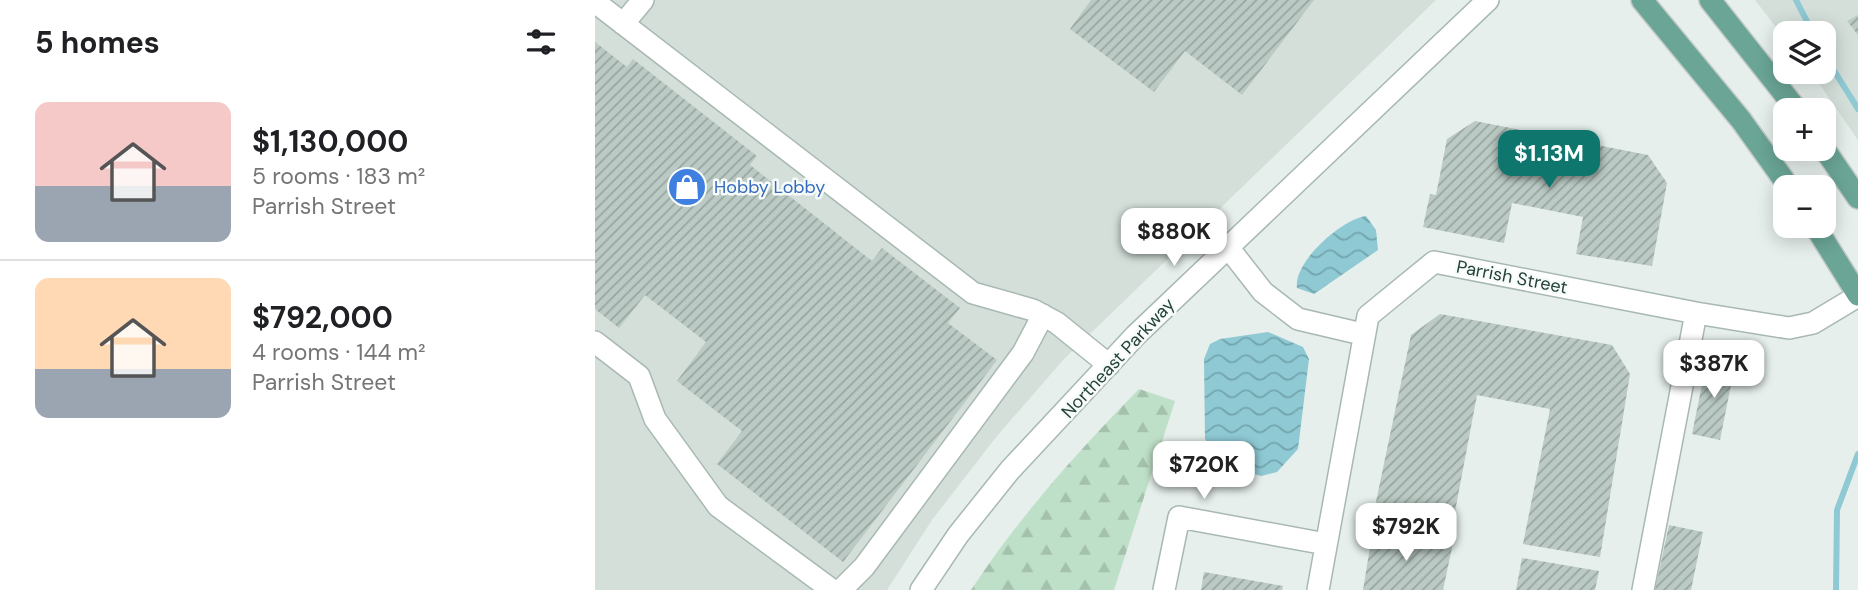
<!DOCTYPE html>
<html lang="en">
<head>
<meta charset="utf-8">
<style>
  :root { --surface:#fff; --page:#f2f2f2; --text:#202124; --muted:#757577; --line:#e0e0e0; --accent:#0f766e }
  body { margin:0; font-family:"DM Sans",sans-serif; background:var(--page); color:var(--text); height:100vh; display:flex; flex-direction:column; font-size:26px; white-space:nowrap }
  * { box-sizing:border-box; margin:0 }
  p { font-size:23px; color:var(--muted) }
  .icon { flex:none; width:38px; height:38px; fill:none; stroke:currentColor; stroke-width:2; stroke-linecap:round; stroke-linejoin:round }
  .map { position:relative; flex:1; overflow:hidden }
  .side { display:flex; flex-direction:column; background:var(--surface); width:595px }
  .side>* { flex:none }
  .buttons { position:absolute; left:1178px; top:21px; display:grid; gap:14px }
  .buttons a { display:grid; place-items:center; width:63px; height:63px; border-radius:14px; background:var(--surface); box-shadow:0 4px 18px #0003; font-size:35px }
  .price { position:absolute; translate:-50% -60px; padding:0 16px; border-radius:14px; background:#fff; color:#222; font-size:23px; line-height:46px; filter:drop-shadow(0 2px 4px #0008) }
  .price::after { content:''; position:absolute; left:50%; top:42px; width:21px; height:16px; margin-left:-10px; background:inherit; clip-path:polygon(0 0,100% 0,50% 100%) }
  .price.selected { background:var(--accent); color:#fff }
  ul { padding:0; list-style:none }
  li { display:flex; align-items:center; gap:21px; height:175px; padding:0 35px }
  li+li { border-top:2px solid var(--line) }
  li span { display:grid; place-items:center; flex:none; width:196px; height:140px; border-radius:14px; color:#555 }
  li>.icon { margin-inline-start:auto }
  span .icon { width:84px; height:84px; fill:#fffc; stroke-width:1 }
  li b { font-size:30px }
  h2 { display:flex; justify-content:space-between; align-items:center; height:84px; padding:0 35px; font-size:30px }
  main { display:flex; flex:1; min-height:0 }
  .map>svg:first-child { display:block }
  .built { fill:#d4dfda }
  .forest { fill:url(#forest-firs) }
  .water { fill:url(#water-waves) }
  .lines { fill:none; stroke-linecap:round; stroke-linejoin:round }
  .stream { stroke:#8ec9d4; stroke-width:6 }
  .building { fill:url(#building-hatch) }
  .minor-casing { stroke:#a8b8b2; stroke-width:24 }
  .major-casing { stroke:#c2cac8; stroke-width:24 }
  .minor { stroke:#fff; stroke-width:21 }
  .major { stroke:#6aa596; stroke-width:21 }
  .labels { text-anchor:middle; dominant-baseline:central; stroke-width:5; stroke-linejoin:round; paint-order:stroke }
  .shop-label { font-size:18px; fill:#366cbe; stroke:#f7fbf9; text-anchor:start }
  .street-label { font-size:18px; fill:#24423a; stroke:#f7fbf9 }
</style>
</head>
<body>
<main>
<section class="side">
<h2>5 homes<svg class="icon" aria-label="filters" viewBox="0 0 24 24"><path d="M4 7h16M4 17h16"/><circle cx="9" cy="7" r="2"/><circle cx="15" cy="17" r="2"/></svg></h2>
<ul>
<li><span style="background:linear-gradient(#f6c9c9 60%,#9aa5b1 0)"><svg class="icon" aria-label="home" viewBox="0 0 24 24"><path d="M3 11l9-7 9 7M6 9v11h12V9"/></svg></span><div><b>$1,130,000</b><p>5 rooms · 183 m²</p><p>Parrish Street</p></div></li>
<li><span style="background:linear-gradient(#ffd9b3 65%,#9aa5b1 0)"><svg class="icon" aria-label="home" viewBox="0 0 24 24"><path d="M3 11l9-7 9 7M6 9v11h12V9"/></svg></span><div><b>$792,000</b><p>4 rooms · 144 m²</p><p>Parrish Street</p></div></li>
</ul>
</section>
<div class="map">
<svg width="1263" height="590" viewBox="0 0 1263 590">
  <defs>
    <pattern id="forest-firs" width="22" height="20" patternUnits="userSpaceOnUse" patternTransform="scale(1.75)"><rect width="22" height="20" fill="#bfe0c8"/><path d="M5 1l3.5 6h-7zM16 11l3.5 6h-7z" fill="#a4c1ad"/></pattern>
    <pattern id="water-waves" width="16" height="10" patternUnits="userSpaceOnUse" patternTransform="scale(1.75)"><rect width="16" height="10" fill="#8ec9d4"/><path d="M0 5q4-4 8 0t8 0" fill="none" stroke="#74a5ad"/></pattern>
    <pattern id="building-hatch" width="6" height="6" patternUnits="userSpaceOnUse" patternTransform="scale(1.75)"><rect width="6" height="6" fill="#bbcac4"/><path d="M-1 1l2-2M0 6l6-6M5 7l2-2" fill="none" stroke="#98a6a0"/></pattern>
  </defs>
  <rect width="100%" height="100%" fill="#e6efeb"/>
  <path class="built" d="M0,0H841L469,359L402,436L337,520L292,590H0Z
    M1160,0H1263V140L1216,72H1228V33H1190V39Z"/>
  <path class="forest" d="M544,389L580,401L519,590H376C425,516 482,452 544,389Z"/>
  <path class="water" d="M771,216L781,230L783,250L719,294L702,288C698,262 747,219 771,216Z
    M673,332L708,347L714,359L703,449L682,472L666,476L629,465L610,439L609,359L615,344L625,339Z"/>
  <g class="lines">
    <path class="stream" d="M1201,0L1218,33
      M1228,53L1263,109
      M1241,590L1242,510L1263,454"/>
  </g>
  <path class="building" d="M496,0H719L647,95L590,51L559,92L475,29Z
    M1263,15V35L1252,21Z
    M0,42L32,67L38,59L162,156L155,165L277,261L287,248L365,308L353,323L402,360L248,562L122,464L147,431L82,381L111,342L50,295L24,328L0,309Z
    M880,121L1053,155L1072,183L1057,266L981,254L988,217L917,203L909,243L828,227L835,194L841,195L852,139Z
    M845,314L1017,345L1035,374L1005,557L928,544L955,409L882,395L856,533L778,516L816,335Z
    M1112,360L1140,365L1125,440L1097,434Z
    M1074,525L1108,532L1096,590H1060Z
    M778,529L858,543L848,590H768Z
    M927,558L1004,571L1000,590H921Z
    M609,572L688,586L687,590H606Z"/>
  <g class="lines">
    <defs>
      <path id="minor" d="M0,2L378,293L438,310L462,323L514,365
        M28,24L48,0
        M632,246L668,292L703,319L767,334
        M0,342L44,376L60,419L123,506L237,590
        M246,590L269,567L428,353L448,315
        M326,590L363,535L415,470L541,335L893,0
        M569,590L584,517L731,544
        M723,590L773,316L839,262L1101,313L1194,328L1218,323L1263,296
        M1048,590L1101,313"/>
      <path id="major" d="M1047,0L1146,120L1194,187
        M1115,0L1202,110
        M1228,147L1263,198
        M1220,226L1263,295"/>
    </defs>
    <use href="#minor" class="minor-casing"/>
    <use href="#major" class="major-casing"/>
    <use href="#minor" class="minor"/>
    <use href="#major" class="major"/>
  </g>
  <defs>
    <symbol id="shop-disc" viewBox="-11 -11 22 22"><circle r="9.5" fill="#3f7fe0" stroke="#f7fbf9"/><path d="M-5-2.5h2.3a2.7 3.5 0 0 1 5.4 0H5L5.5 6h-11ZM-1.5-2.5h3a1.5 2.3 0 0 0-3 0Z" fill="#fff"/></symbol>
  </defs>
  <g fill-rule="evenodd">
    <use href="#shop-disc" x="70" y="165" width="44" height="44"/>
  </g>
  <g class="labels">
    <g class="shop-label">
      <text x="119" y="187">Hobby Lobby</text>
    </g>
    <g class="street-label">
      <text transform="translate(917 277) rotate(11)">Parrish Street</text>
      <text transform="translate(523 358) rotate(-47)">Northeast Parkway</text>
    </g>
  </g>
</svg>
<div class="buttons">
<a><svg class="icon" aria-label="layers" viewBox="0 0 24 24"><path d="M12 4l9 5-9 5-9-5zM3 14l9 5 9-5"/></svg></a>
<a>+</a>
<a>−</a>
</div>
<b class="price selected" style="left:954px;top:190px">$1.13M</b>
<b class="price" style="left:579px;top:268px">$880K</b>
<b class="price" style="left:1119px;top:400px">$387K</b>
<b class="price" style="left:609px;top:501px">$720K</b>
<b class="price" style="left:811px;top:563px">$792K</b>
</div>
</main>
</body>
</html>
